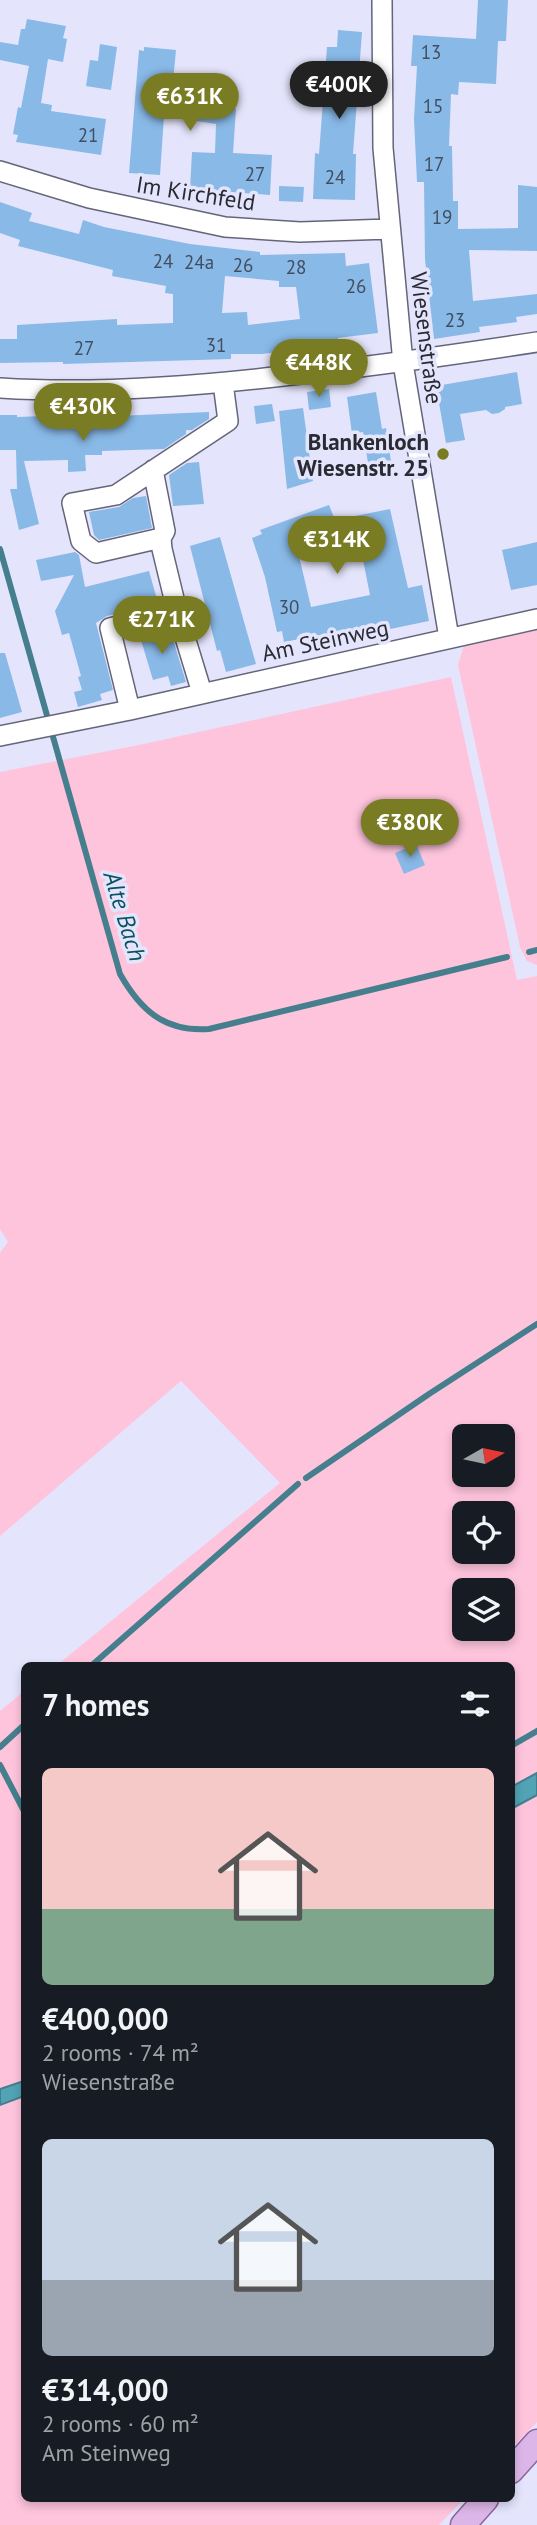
<!DOCTYPE html>
<html lang="en">
<head>
<meta charset="utf-8">
<style>
  :root { --surface:#171b24; --page:#20242c; --text:#f1f3f6; --muted:#9ea1a6; --accent:#7a7c24 }
  body { margin:0; font-family:"PT Sans",sans-serif; background:var(--page); color:var(--text); height:100vh; display:flex; flex-direction:column; font-size:26px; white-space:nowrap }
  * { box-sizing:border-box; margin:0 }
  p { font-size:23px; color:var(--muted) }
  .icon { flex:none; width:38px; height:38px; fill:none; stroke:currentColor; stroke-width:2; stroke-linecap:round; stroke-linejoin:round }
  .map { position:relative; flex:1; overflow:hidden }
  .side { position:absolute; left:21px; top:1662px; width:494px; height:840px; display:flex; flex-direction:column; background:var(--surface); border-radius:10px; box-shadow:0 4px 10px #0003 }
  .side>* { flex:none }
  .needle { width:46px; rotate:81deg }
  .tools { position:absolute; left:452px; top:1424px; display:grid; gap:14px }
  .tools a { display:grid; place-items:center; width:63px; height:63px; border-radius:10px; background:var(--surface); box-shadow:0 4px 10px #0003; font-size:35px }
  .price { position:absolute; translate:-50% -60px; padding:0 16px; border-radius:24px; background:var(--accent); color:#fff; font-size:23px; line-height:46px; filter:drop-shadow(0 2px 4px #0008) }
  .price::after { content:''; position:absolute; left:50%; top:42px; width:21px; height:16px; margin-left:-10px; background:inherit; clip-path:polygon(0 0,100% 0,50% 100%) }
  .price.current { background:#222; color:#fff }
  ul { padding:0; list-style:none }
  li { display:grid; align-content:center; gap:14px; height:371px; padding:0 21px }
  li span { display:grid; place-items:center; height:217px; border-radius:10px; color:#555 }
  li>.icon { margin-inline-start:auto }
  span .icon { width:126px; height:126px; fill:#fffc; stroke-width:1 }
  li b { font-size:30px }
  h2 { display:flex; justify-content:space-between; align-items:center; height:84px; padding:0 21px; font-size:30px }
  .map>svg:first-child { display:block }
  .green { fill:#fec4dc; fill-rule:evenodd }
  .water { fill:#51a3b5; stroke:#457f8e; stroke-width:2 }
  .lines { fill:none; stroke-linecap:round; stroke-linejoin:round }
  .stream { stroke:#457f8e; stroke-width:6 }
  .building { fill:#89b9e7; fill-rule:evenodd }
  .minor-casing { stroke:#646579; stroke-width:22 }
  .major-casing { stroke:#8e659f; stroke-width:27 }
  .minor { stroke:#fff; stroke-width:19 }
  .major { stroke:#dcb6e8; stroke-width:24 }
  .poi-dot { fill:#7a7c24; stroke:#e4e5fc; stroke-width:2.5 }
  .labels { text-anchor:middle; dominant-baseline:central; stroke-width:7; stroke-linejoin:round; paint-order:stroke }
  .number-label { font-size:19px; fill:#424e60 }
  .street-label { font-size:23px; fill:#2a2a33; stroke:#e4e5fc }
  .poi-label { font-size:23px; font-weight:bold; fill:#2a2a33; stroke:#e4e5fc; text-anchor:end }
  .water-label { font-size:24px; font-style:italic; fill:#095360; stroke:#e4e5fc }
</style>
</head>
<body>
<div class="map">
<svg width="537" height="2525" viewBox="0 0 537 2525">
  <rect width="100%" height="100%" fill="#e4e5fc"/>
  <path class="green" d="M537,630V965L527,961L520,947L458,665L464,645L504,634L506,637Z
    M451,677L517,980L537,976V2422L511,2449V1666H56L280,1483L181,1381L0,1536V1253L8,1242L0,1229V772L139,745ZM464,1437H502V1475H464ZM464,1514H502V1552H464ZM464,1591H502V1629H464Z
    M24,1691V2499H464L439,2525H0V1711Z"/>
  <path class="water" d="M537,1773V1795L511,1809V1787Z
    M24,2081V2096L0,2105V2089Z"/>
  <g class="lines">
    <path class="stream" d="M0,549L120,974C141,1011 165,1032 209,1029L507,957
      M529,952L537,950
      M306,1478L429,1394L537,1324
      M91,1666L298,1484
      M511,1746L537,1731
      M0,1747L24,1725
      M0,1765L24,1811"/>
  </g>
  <path class="building" d="M478,0H508L506,41H498L496,84L459,82L458,95L451,94L449,146H452L453,201H458V229L518,228V185L537,187V251L469,250L473,301L537,294V314L516,317L517,322L479,327L480,332L434,339L425,259L424,182H417L414,119L417,66H411L413,35L476,39Z
    M27,19L66,26L63,38L67,39L63,62L48,59L41,103L52,105L51,111L106,119L101,155L16,142L18,135L13,134L18,107L21,108L29,66L0,60V42L18,45L21,29H25Z
    M338,30L362,32L353,154H356L355,200L313,199L315,153L319,154L327,47H337Z
    M100,44L117,47L111,90L86,86L90,60L98,61Z
    M144,47L176,50L172,92L168,99L236,109L233,153L272,155L270,195L190,189L192,152L215,153L216,124L164,116L160,175L129,173L139,50L144,51Z
    M279,186L304,187L303,202L279,201Z
    M0,202L32,213L29,221L79,234L83,220L104,227L190,244L260,252V255L345,253L346,266L369,263L378,333L338,338V344L262,354H231V359L63,364V362L0,363V339H17V325L117,319V325L173,323V294L165,293L166,286L112,276L113,270L18,246L20,240L0,233ZM225,276L279,281V287H296L300,319L248,325L247,312L222,313Z
    M517,372L522,404L505,407V409L499,413L492,414L486,410L460,414L465,440L446,443L436,386Z
    M329,389L331,407L309,410L307,392Z
    M376,392L382,429L386,428L392,468L376,471L373,462L368,463L363,432L352,434L347,397Z
    M272,404L275,421L256,424L254,406Z
    M303,408L313,481L287,489L279,411Z
    M209,412V419L192,430H186V434L164,449L102,451V455H85L86,471L68,472V460L24,461L39,524L19,530L10,489H17L16,450H0V415H17V417L71,415V418Z
    M199,462L204,504L173,506L169,475L187,463Z
    M146,496L152,528L99,540L94,535L89,512L119,507L133,498Z
    M329,505L335,520L390,509L408,588L422,585L429,621L327,642L326,634L284,642L282,631L277,632L265,577L252,538L262,534L260,530ZM358,535L370,595L311,607L299,556Z
    M220,537L256,664L226,672L220,650L217,651L190,546Z
    M537,542V585L511,590L502,550Z
    M75,552L79,555L85,587L149,571L158,603L107,616L96,623L113,690L100,694L102,700L78,707L74,692L82,690L78,677L81,676L69,633L62,635L55,611L74,575L41,581L36,560Z
    M159,628L160,635L171,633L186,682L171,686L168,676L153,680L141,640L139,641L137,634Z
    M0,653H5L22,712L0,718Z
    M416,844L425,865L404,874L395,853Z"/>
  <g class="lines">
    <defs>
      <path id="minor" d="M382,0L383,148L403,363L449,638
        M0,171L89,198L225,227L300,232L389,229
        M0,388C94,394 189,387 283,376C368,367 452,355 537,342
        M153,470L165,531L161,538L162,549L177,611L202,693
        M161,538L96,553L81,541L72,503L116,495L228,421L223,383
        M130,710L110,628L177,611
        M0,736L130,710L537,619"/>
      <path id="major" d="M511,2471L537,2442
        M463,2525L486,2499"/>
    </defs>
    <use href="#minor" class="minor-casing"/>
    <use href="#major" class="major-casing"/>
    <use href="#minor" class="minor"/>
    <use href="#major" class="major"/>
  </g>
  <circle class="poi-dot" cx="443" cy="454" r="7"/>
  <g class="labels">
    <g class="number-label">
      <text x="431" y="52">13</text>
      <text x="433" y="106">15</text>
      <text x="88" y="135">21</text>
      <text x="434" y="164">17</text>
      <text x="255" y="174">27</text>
      <text x="335" y="177">24</text>
      <text x="442" y="217">19</text>
      <text x="163" y="261">24</text>
      <text x="199" y="262">24a</text>
      <text x="243" y="265">26</text>
      <text x="296" y="267">28</text>
      <text x="356" y="286">26</text>
      <text x="455" y="320">23</text>
      <text x="216" y="345">31</text>
      <text x="84" y="348">27</text>
      <text x="289" y="607">30</text>
    </g>
    <g class="street-label">
      <text transform="translate(196 193) rotate(9)">Im Kirchfeld</text>
      <text transform="translate(427 338) rotate(83)">Wiesenstraße</text>
      <text transform="translate(325 640) rotate(-12)">Am Steinweg</text>
    </g>
    <g class="poi-label">
      <text x="429" y="441">Blankenloch<tspan x="429" dy="26">Wiesenstr. 25</tspan></text>
    </g>
    <g class="water-label">
      <text transform="translate(125 916) rotate(73)">Alte Bach</text>
    </g>
  </g>
</svg>
<div class="tools">
<a><svg class="needle" viewBox="-14 -14 28 28"><path d="M0-13l5 13h-10z" fill="#e53935"/><path d="M0 13l5-13h-10z" fill="#9ea1a6"/></svg></a>
<a><svg class="icon" aria-label="locate" viewBox="0 0 24 24"><circle cx="12" cy="12" r="6"/><path d="M12 2v4M12 18v4M2 12h4M18 12h4"/></svg></a>
<a><svg class="icon" aria-label="layers" viewBox="0 0 24 24"><path d="M12 4l9 5-9 5-9-5zM3 14l9 5 9-5"/></svg></a>
</div>
<b class="price current" style="left:339px;top:121px">€400K</b>
<b class="price" style="left:190px;top:133px">€631K</b>
<b class="price" style="left:319px;top:399px">€448K</b>
<b class="price" style="left:83px;top:443px">€430K</b>
<b class="price" style="left:337px;top:576px">€314K</b>
<b class="price" style="left:162px;top:656px">€271K</b>
<b class="price" style="left:410px;top:859px">€380K</b>
<section class="side">
<h2>7 homes<svg class="icon" aria-label="filters" viewBox="0 0 24 24"><path d="M4 7h16M4 17h16"/><circle cx="9" cy="7" r="2"/><circle cx="15" cy="17" r="2"/></svg></h2>
<ul>
<li><span style="background:linear-gradient(#f6c9c9 65%,#7fa58c 0)"><svg class="icon" aria-label="home" viewBox="0 0 24 24"><path d="M3 11l9-7 9 7M6 9v11h12V9"/></svg></span><div><b>€400,000</b><p>2 rooms · 74 m²</p><p>Wiesenstraße</p></div></li>
<li><span style="background:linear-gradient(#c9d6e8 65%,#9aa5b1 0)"><svg class="icon" aria-label="home" viewBox="0 0 24 24"><path d="M3 11l9-7 9 7M6 9v11h12V9"/></svg></span><div><b>€314,000</b><p>2 rooms · 60 m²</p><p>Am Steinweg</p></div></li>
</ul>
</section>
</div>
</body>
</html>
